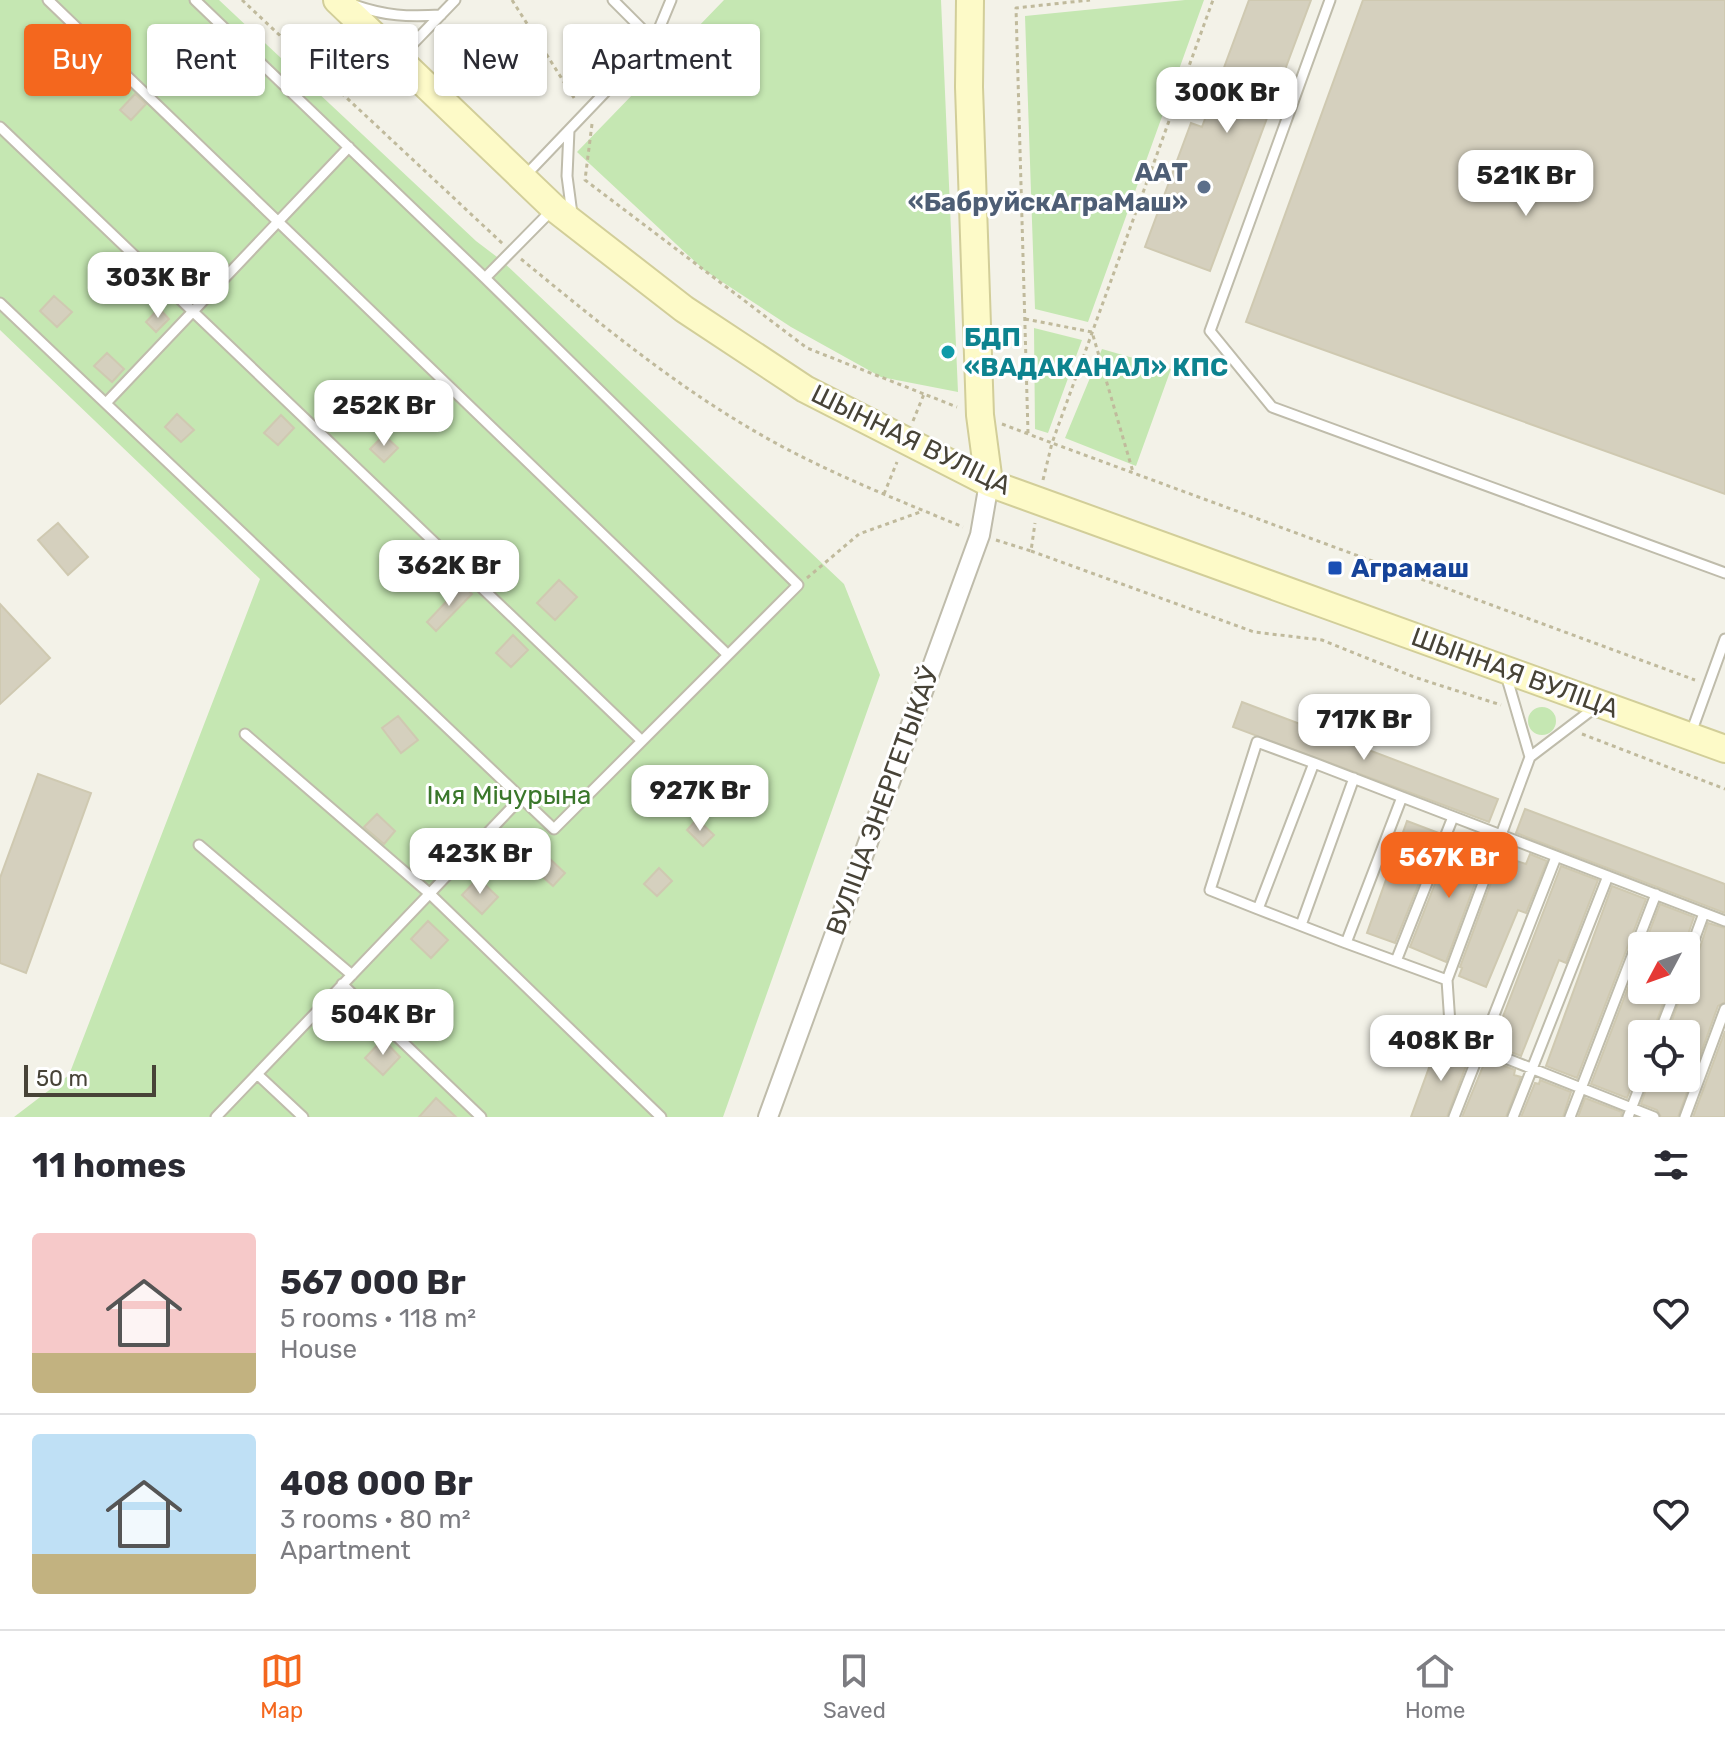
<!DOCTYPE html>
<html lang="en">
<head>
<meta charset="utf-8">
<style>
  :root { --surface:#fff; --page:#f7f7f7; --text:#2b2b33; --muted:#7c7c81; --line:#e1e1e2; --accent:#f4671e }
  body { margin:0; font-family:Rubik,sans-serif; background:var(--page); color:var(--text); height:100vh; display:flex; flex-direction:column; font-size:30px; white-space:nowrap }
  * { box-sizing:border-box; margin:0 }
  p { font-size:26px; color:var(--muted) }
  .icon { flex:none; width:44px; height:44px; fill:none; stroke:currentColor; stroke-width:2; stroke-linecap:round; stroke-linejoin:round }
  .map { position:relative; height:1117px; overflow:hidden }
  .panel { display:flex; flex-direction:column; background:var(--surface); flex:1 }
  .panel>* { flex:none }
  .hud { position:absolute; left:24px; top:24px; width:800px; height:72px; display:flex; gap:16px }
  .needle { width:52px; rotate:229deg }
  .buttons { position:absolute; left:1628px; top:932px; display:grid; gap:16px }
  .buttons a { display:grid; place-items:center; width:72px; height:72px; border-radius:8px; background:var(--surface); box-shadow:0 2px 6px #0004; font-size:40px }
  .scale { position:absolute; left:24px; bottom:20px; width:132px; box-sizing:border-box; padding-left:8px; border:4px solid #474337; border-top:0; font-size:22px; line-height:28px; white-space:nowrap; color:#474337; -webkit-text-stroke:6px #fff; paint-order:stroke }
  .price { position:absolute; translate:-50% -68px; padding:0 18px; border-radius:16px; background:#fff; color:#222; font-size:26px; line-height:52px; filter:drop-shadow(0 2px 4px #0008) }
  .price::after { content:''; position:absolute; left:50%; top:48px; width:24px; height:18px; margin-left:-12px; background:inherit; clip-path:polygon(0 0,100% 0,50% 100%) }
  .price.selected { background:var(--accent); color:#fff }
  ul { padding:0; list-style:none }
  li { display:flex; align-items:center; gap:24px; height:200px; padding:0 32px }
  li+li { border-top:2px solid var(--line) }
  li span { display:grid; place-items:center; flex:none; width:224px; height:160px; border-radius:8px; color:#555 }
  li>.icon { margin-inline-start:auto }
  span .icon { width:96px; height:96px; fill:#fffc; stroke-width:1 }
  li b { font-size:34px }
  h2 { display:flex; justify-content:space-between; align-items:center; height:96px; padding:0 32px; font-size:34px }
  .pill { padding:0 28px; border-radius:8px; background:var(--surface); box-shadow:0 2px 6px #0004; font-size:28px; line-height:72px }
  .pill.selected { background:var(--accent); color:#fff }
  .menu { display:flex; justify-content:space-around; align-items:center; height:112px; border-top:2px solid var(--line); background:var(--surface); font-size:22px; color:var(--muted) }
  .menu a { display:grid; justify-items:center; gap:4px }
  .menu .selected { color:var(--accent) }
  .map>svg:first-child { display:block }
  .green { fill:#c5e7b2 }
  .building { fill:#d5d0be; stroke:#cfc9b1; stroke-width:2 }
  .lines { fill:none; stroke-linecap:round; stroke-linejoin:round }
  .lane-casing { stroke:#bfbcab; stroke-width:13 }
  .street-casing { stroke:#bfbcab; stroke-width:22 }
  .secondary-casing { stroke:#d2ce99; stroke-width:30 }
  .path { stroke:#c0ba9c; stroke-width:3; stroke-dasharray:4 4; stroke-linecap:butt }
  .lane { stroke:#fff; stroke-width:9 }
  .street { stroke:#fff; stroke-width:18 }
  .secondary { stroke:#fdfac8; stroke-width:26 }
  .service-dot { fill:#5c6f8a; stroke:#fff; stroke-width:3 }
  .culture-dot { fill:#0f9aa8; stroke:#fff; stroke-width:3 }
  .transit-dot { fill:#1a4fb4; stroke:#fff; stroke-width:3 }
  .labels { text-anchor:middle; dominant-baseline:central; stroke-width:6; stroke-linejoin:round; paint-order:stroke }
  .service-label { font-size:26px; font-weight:bold; fill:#4e5e75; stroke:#fff; text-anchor:end }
  .culture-label { font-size:26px; font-weight:bold; fill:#0d838f; stroke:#fff; text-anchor:start }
  .street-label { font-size:26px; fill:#474337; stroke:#fff }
  .transit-label { font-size:26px; font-weight:bold; fill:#164399; stroke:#fff; text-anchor:start }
  .park-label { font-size:26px; fill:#3a772b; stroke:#fff }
</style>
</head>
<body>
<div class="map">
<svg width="1725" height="1117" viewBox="0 0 1725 1117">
  <rect width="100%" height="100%" fill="#f3f2e8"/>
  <path class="green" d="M0,0H219L476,241L501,260L844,584L880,675L723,1117H14L69,1075L260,579L0,330Z
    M724,0H941L958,392L881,377L791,327L704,270L577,152Z
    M1185,0H1204L1088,322L1035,309L1025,16Z
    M1034,328L1082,340L1048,433L1035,429Z
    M1102,349L1171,369L1136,466L1065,438Z
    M1528 721a14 14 0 1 1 28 0a14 14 0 1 1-28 0Z"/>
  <path class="building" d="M1249,0H1311L1210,271L1145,247L1191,123L1202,127Z
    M1363,0H1725V494L1246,322Z
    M135,94L146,104L131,120L120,110Z
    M54,296L72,312L57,327L40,311Z
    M159,308L169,319L156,332L146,322Z
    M107,353L124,369L112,382L94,366Z
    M177,414L194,430L181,442L165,427Z
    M281,415L294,428L278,445L264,433Z
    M384,435L398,448L384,462L370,449Z
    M58,523L88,557L68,575L38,540Z
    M559,580L577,597L555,620L537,603Z
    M462,585L472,594L436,631L427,622Z
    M0,604L50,658L0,704Z
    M513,635L528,650L511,667L496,653Z
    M1242,702L1498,799L1489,822L1233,727Z
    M398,716L418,740L401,753L382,728Z
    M38,774L91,793L26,973L0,963V878Z
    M1525,809L1725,884V913L1516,833Z
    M377,814L395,831L384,844L364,827Z
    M697,819L714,835L703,846L687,830Z
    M1407,821L1439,833L1395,943L1367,933Z
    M1453,838L1487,851L1446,962L1410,947Z
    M1530,854L1547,861L1526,913L1518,910L1486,987L1459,976L1462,968L1460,967L1501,856L1526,864Z
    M548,857L565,873L553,886L535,870Z
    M1561,866L1598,880L1566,963L1559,960L1521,1056L1492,1045Z
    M659,868L672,881L657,896L644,884Z
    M478,878L498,897L482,914L462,895Z
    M1612,886L1646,899L1577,1078L1546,1066Z
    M1660,904L1694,917L1684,946H1644Z
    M428,921L448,940L431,958L411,939Z
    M1708,923L1725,928V1002L1718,1006L1678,1117H1661L1657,1110L1641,1104L1650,1078H1686V1034H1667L1683,990H1686Z
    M1642,951V990H1668L1652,1034H1642V1047L1631,1078H1635L1627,1098L1591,1084Z
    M1725,1031V1117H1693Z
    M383,1039L400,1057L383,1075L365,1058Z
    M1438,1043L1470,1055L1447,1117H1411Z
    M1486,1059L1515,1070L1514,1075L1521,1077L1506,1117H1462Z
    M1540,1080L1571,1092L1563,1117H1521L1535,1083L1539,1084Z
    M436,1098L456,1117H419Z
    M1585,1098L1622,1112L1621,1117H1578Z"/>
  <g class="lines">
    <defs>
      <path id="lane" d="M48,0L728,655
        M613,0L654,41
        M1330,0L1210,331L1272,407L1725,573
        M354,5C386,16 407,17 441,15
        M399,58L455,0
        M0,127L642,741
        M569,130L567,176L572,214
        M524,177L654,41L671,0
        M485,278L551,211
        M0,303L554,829L798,585L485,278L195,0
        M106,403L349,147
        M1506,675L1530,757L1597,706
        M1691,733L1725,639
        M245,734L429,893L661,1117
        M1314,763L1402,797
        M199,845L352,975
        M1258,909L1210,890L1257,742L1314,763L1258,909L1346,943
        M1301,925L1354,778
        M1396,961L1453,817
        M1686,962L1704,913
        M1447,980L1530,757
        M342,984L481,1117
        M1659,1034L1676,990
        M257,1074L303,1117
        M216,1117L521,798
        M1454,1117L1556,857
        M1513,1117L1608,876
        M1570,1117L1656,894
        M1628,1117L1643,1078
        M1654,1117L1480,1048L1450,1024L1447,980L1346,943L1402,797L1725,921
        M1685,1117L1725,1009"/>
      <path id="street" d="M768,1117L980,535L989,483"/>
      <path id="secondary" d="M337,0L554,208L684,309L805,389L989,483L1725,749
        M970,0L969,87L980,415L989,483"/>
    </defs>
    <use href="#lane" class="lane-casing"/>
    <use href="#street" class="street-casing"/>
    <use href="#secondary" class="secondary-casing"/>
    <path class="path" d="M242,0L503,244
      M512,0L576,101
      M592,124L585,180L807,348L924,394
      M521,259C598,322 675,386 763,436C826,472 896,499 963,527
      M1025,319L1092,332L1133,472
      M913,421L924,394L957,407
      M1002,424L1052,443L1213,0
      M1028,433L1016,8L1090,0
      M1043,480L1052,443L1695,680
      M884,494L897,462
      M996,540L1031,551L1035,523
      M1031,551L1254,632L1322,640L1414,677L1501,705
      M807,578L859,534L923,511
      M1582,734L1725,789"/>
    <use href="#lane" class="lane"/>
    <use href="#street" class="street"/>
    <use href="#secondary" class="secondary"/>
  </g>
  <circle class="service-dot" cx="1204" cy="187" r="8"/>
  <circle class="culture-dot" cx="948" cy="352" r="8"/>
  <rect class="transit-dot" x="1327" y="560" width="16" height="16" rx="4"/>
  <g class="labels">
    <g class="service-label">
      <text x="1188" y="172">ААТ<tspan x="1188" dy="30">«БабруйскАграМаш»</tspan></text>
    </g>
    <g class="culture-label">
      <text x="964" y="337">БДП<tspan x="964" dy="30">«ВАДАКАНАЛ» КПС</tspan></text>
    </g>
    <g class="street-label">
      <text transform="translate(911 440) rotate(26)">ШЫННАЯ ВУЛІЦА</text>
      <text transform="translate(1515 673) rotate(20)">ШЫННАЯ ВУЛІЦА</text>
      <text transform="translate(883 801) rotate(-70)">ВУЛІЦА ЭНЕРГЕТЫКАЎ</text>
    </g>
    <g class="transit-label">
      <text x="1351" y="568">Аграмаш</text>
    </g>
    <g class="park-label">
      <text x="509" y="795">Імя Мічурына</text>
    </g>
  </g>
</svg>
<div class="buttons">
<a><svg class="needle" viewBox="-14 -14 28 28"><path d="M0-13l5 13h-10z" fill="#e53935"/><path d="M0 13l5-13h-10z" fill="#7c7c81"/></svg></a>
<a><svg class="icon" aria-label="locate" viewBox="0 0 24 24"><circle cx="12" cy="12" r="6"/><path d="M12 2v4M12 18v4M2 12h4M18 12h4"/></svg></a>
</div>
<div class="scale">50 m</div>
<b class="price" style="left:1227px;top:135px">300K Br</b>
<b class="price" style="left:1526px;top:218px">521K Br</b>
<b class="price" style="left:158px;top:320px">303K Br</b>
<b class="price" style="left:384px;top:448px">252K Br</b>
<b class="price" style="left:449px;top:608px">362K Br</b>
<b class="price" style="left:1364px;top:762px">717K Br</b>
<b class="price" style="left:700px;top:833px">927K Br</b>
<b class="price" style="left:480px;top:896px">423K Br</b>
<b class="price selected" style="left:1449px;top:900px">567K Br</b>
<b class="price" style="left:383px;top:1057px">504K Br</b>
<b class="price" style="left:1441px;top:1083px">408K Br</b>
<div class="hud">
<a class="pill selected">Buy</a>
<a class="pill">Rent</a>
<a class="pill">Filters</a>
<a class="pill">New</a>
<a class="pill">Apartment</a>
</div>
</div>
<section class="panel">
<h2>11 homes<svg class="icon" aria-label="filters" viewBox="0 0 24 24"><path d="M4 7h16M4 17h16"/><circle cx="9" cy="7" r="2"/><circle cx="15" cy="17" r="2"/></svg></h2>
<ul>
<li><span style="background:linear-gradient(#f6c9c9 75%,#c2b280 0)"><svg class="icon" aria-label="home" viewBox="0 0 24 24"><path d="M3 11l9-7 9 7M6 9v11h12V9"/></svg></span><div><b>567 000 Br</b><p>5 rooms · 118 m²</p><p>House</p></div><svg class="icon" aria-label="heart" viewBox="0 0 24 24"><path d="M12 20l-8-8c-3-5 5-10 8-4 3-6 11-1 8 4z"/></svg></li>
<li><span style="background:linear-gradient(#bfe0f5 75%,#c2b280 0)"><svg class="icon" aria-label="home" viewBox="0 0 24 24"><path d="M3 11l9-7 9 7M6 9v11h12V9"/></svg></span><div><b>408 000 Br</b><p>3 rooms · 80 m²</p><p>Apartment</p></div><svg class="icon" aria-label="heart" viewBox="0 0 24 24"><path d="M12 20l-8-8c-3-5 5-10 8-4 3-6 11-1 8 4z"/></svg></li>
</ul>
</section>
<nav class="menu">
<a class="selected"><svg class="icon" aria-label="map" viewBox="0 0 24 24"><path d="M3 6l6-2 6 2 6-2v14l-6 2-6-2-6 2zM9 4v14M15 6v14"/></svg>Map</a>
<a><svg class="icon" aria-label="saved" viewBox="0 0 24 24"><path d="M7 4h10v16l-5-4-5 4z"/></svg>Saved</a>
<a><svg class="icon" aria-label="home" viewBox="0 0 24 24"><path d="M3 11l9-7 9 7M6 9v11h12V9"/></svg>Home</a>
</nav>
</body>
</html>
